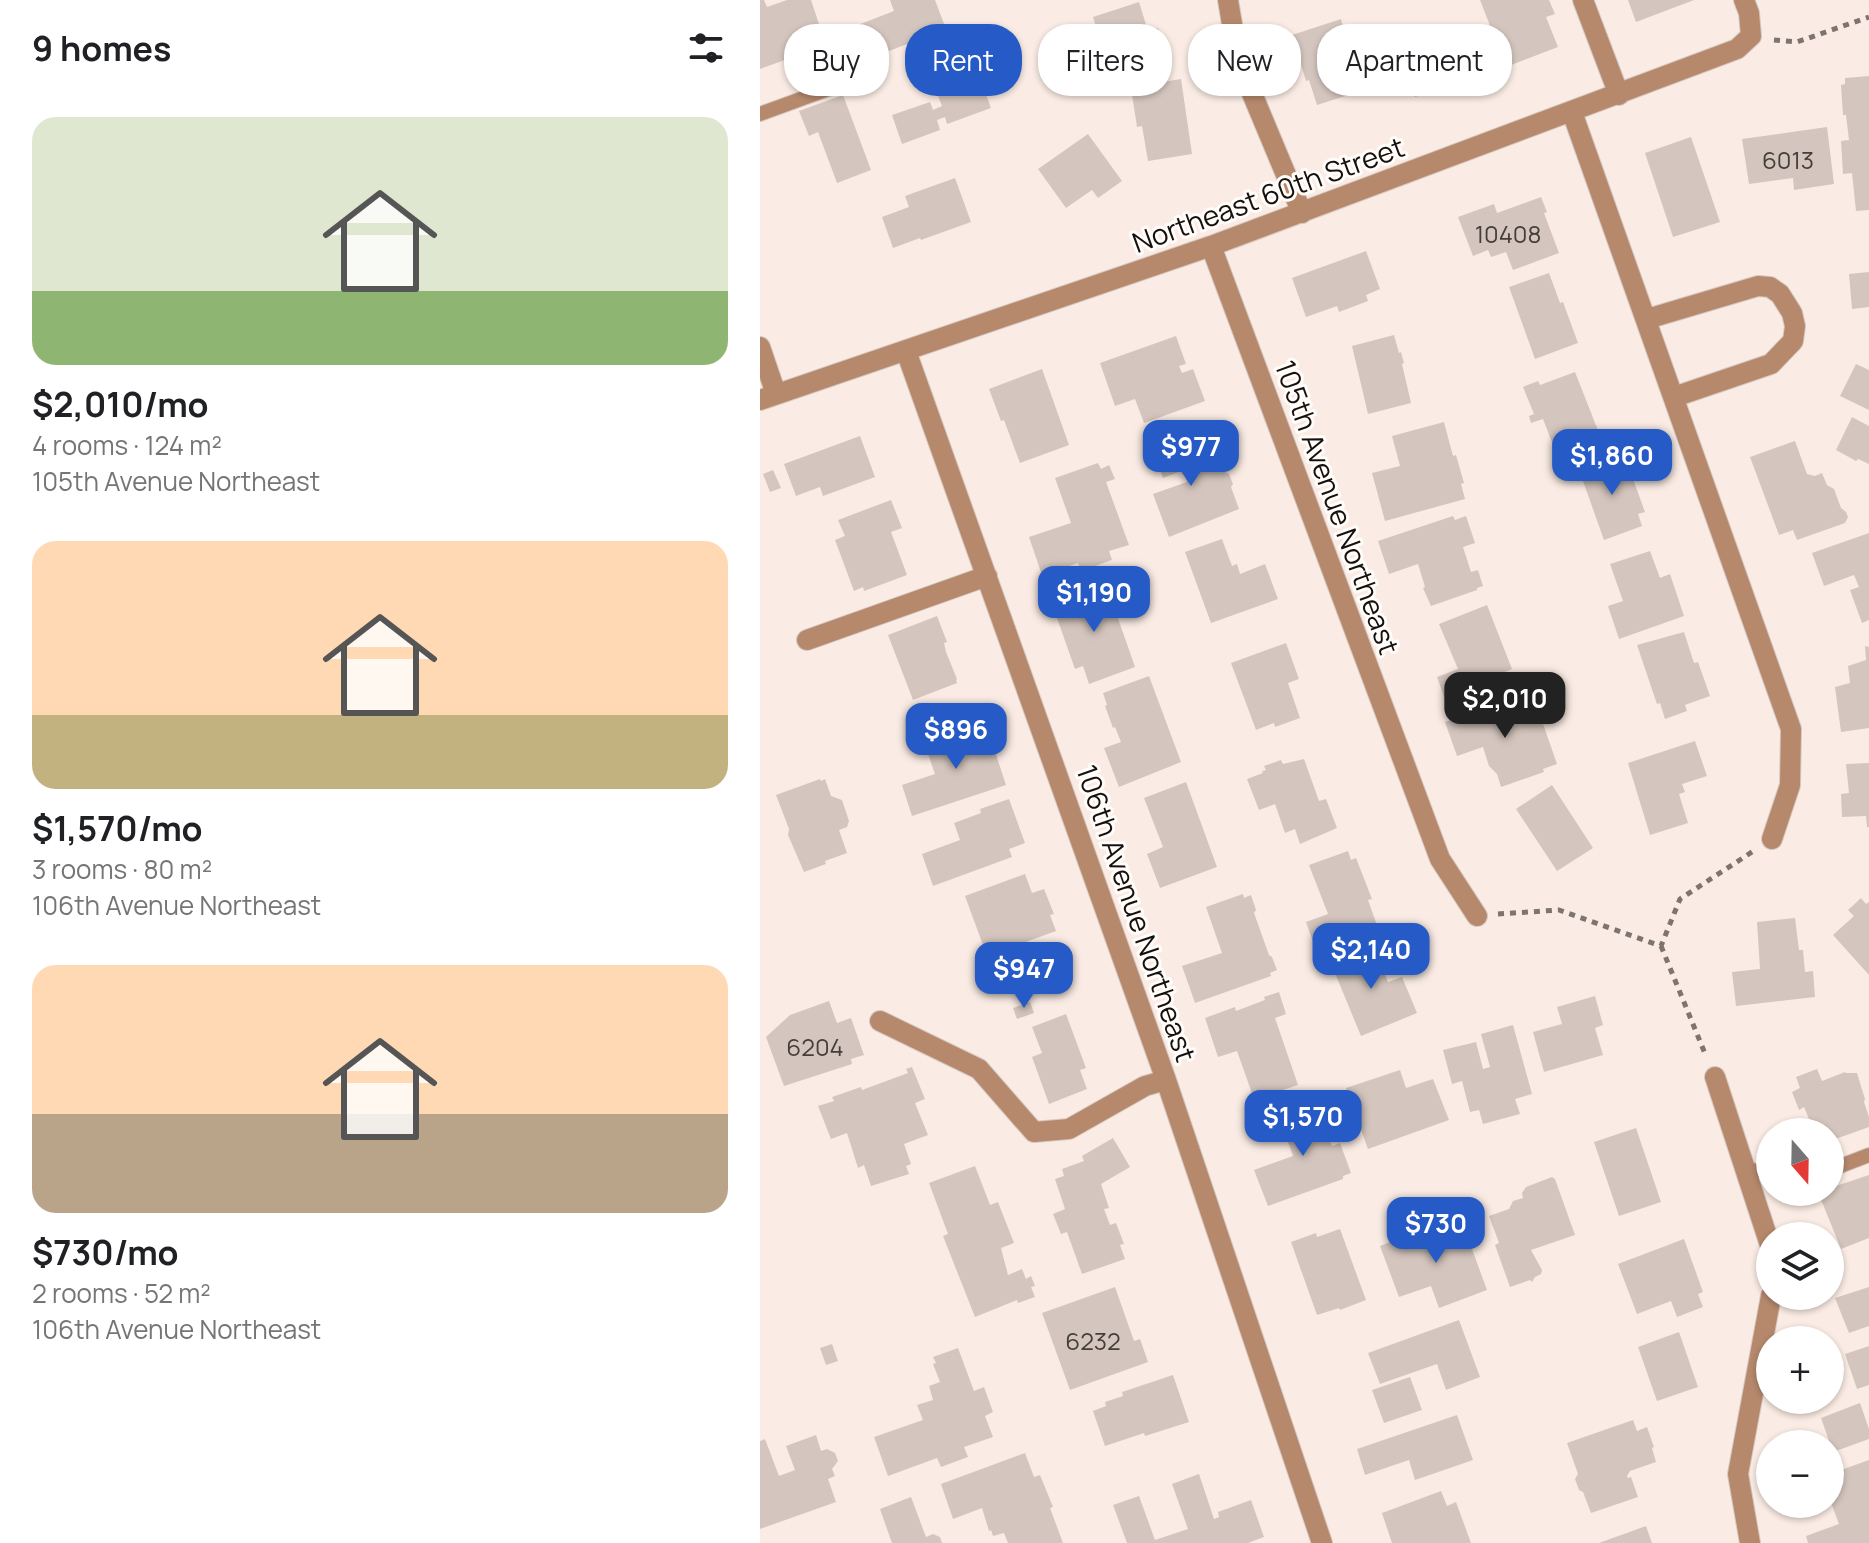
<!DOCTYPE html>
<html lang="en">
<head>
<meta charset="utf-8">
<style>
  :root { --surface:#fff; --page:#f2f2f2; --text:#202124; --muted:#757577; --accent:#255ac7 }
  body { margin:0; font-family:Manrope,sans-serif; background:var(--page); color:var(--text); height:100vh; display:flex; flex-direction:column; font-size:30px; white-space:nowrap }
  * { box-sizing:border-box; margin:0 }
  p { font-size:26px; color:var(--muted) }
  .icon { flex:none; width:44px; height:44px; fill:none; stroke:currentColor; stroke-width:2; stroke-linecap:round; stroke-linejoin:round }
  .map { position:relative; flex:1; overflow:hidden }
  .drawer { display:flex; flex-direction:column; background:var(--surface); width:760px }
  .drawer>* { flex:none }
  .hud { position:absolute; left:24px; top:24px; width:760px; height:72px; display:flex; gap:16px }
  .needle { width:52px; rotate:160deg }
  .tools { position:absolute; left:996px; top:1118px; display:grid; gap:16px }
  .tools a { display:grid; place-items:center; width:88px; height:88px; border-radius:50%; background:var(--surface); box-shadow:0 2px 6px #0004; font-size:40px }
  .price { position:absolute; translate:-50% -68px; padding:0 18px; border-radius:16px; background:var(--accent); color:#fff; font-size:26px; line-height:52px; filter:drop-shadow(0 2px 4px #0008) }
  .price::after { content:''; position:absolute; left:50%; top:48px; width:24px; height:18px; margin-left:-12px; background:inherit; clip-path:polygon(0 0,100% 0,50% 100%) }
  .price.selected { background:#222; color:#fff }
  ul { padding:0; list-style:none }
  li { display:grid; align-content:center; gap:16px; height:424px; padding:0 32px }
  li span { display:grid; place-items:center; height:248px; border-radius:24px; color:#555 }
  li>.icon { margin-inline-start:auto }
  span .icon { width:144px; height:144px; fill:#fffc; stroke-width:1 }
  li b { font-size:34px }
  h2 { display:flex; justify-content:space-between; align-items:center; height:96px; padding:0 32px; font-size:34px }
  .tag { padding:0 28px; border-radius:32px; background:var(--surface); box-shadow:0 2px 6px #0004; font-size:28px; line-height:72px }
  .tag.selected { background:var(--accent); color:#fff }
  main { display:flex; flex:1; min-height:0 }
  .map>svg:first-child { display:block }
  .building { fill:#d4c6be }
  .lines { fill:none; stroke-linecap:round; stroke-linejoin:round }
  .service-casing { stroke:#d5c9c2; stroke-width:16 }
  .minor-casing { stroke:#d5c9c2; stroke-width:22 }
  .path { stroke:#7d746f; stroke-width:5; stroke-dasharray:6 6; stroke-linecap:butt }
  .service { stroke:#b6896d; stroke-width:14 }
  .minor { stroke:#b6896d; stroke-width:20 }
  .labels { text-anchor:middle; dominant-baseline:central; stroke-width:6; stroke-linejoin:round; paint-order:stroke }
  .number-label { font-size:24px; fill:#443e39 }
  .street-label { font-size:28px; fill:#14100d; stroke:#fffcfa }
</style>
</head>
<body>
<main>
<section class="drawer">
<h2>9 homes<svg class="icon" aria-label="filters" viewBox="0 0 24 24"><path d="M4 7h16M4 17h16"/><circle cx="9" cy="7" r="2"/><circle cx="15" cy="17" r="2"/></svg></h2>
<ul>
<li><span style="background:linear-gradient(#dfe7d0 70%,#8fb573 0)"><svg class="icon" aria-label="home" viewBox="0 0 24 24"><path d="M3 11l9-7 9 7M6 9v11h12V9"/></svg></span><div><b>$2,010/mo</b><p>4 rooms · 124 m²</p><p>105th Avenue Northeast</p></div></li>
<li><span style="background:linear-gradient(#ffd9b3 70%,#c2b280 0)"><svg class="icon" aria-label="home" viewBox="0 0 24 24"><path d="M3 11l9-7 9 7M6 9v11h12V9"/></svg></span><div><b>$1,570/mo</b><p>3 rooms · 80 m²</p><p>106th Avenue Northeast</p></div></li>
<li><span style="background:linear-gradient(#ffd9b3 60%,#b9a48a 0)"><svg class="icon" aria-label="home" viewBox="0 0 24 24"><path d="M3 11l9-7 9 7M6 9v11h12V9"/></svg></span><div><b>$730/mo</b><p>2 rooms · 52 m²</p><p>106th Avenue Northeast</p></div></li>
</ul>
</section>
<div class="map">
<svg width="1109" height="1543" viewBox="0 0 1109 1543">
  <rect width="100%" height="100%" fill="#faece4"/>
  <path class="building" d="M0,0H4L7,7L27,0H51L66,45L0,69Z
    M130,0H175L186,29L98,63L85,30L134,11Z
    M720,0H789L795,14L786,17L798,47L746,67Z
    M868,0H934L876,22Z
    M379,2L388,31L398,28L408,57L351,75L333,17Z
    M581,19L595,66L590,67L598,92L557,105L549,80L546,81L532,35Z
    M707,25L725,74L655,97L641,57L665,48L663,42Z
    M208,56L212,68L216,67L231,108L187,124L185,117L177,120L180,130L142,144L132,115L170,102L173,110L182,106L168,70Z
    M1109,76V210L1096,211L1092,173L1083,174L1081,141L1089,140L1086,115H1083L1081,85L1085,84V78Z
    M390,78L391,84L421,79L432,154L388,161L382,126L377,127L371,88L376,87L375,81Z
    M83,95L111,170L77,183L58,132L49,136L39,111Z
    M1067,127L1074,184L1034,190L1033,178L989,184L982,139Z
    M328,134L362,181L338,198L332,190L306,208L278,169Z
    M931,137L960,222L913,237L885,153Z
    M195,178L211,222L161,240L160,238L133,248L122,217L149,207L145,196Z
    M781,197L787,212L784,213L799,253L753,270L746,252L731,257L728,250L713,256L698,217L734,204L737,213Z
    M606,251L620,289L606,295L608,301L579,312L577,306L546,317L532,278Z
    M1109,272V307L1092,309L1089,274Z
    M789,273L800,303L803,302L818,343L775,359L749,287Z
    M634,335L639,353L641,352L644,363L642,364L651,403L608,414L592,346Z
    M416,336L426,364L419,366L422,373L433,369L445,401L384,423L375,399L355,406L340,363Z
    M1096,364L1109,370V410L1080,396Z
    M282,369L309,445L260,463L244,420L241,421L229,389Z
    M815,372L839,433L795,450L783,419L771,423L769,416L774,414L763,387L778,381L780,385Z
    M1092,417L1109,426V464L1098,459L1096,461L1076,450Z
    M684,422L693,456L696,455L704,483L701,484L705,499L625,521L612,473L640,466L632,436Z
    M424,434L437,468L460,460L465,472L469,474L473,484L471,487L479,509L409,537L393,494L427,482L423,470L403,478L391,446Z
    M100,436L115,477L63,496L60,487L36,496L24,464Z
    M1035,441L1047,474L1055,476L1062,473L1067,485L1074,489L1081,508L1086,512L1088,517L1085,523L1037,540L1033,530L1019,535L990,457Z
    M856,453L866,481L873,479L885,512L878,514L882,526L844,540L818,467Z
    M338,463L341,469L349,465L355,479L346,482L369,545L349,551L352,560L321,571L318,563L282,575L269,537L311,523L295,478Z
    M13,470L21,488L10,492L3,474Z
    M131,500L142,528L131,532L147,575L104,591L103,587L94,591L75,540L85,536L78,520Z
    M693,516L695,520L706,516L715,543L703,547L711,572L718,570L723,586L717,588V590L671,606L663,588L665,587L658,564L629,574L618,541Z
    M1109,533V620L1102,623L1090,590L1099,587L1094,575L1064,586L1052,553Z
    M462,539L472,566L477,564L480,574L505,564L518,599L451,623L425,552Z
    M890,551L900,578L910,574L924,616L859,639L848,606L863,601L850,564Z
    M346,584L375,667L329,684L323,666L315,669L292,604Z
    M727,605L752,669L740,674L741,676L714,687L717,694L687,705L677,677L698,669L679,624Z
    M177,616L187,642L184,643L186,652L197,679L196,680L197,683L153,700L128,635Z
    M924,632L934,663L938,662L950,696L925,705L927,711L905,719L900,703L897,704L877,645Z
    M526,643L539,679L528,683L540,718L515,727L514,723L496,730L471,663Z
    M1105,646L1109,647V728L1081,732L1075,687L1090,683L1088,666L1106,660Z
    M389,676L421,762L359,787L344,748L361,742L355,727L353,728L345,706L347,705L343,693Z
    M758,697L766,719L781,714L784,720L782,721L797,764L783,769L784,772L741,787L737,774L729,766L723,747L697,756L685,722Z
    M200,724L205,738L228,730L246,785L152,816L142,785L175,774L168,754L175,751L169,734Z
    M935,741L947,776L922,784L925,792L919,794L928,823L890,835L868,763Z
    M544,759L559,801L566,799L577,828L540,844L535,829L525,833L515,804L499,810L487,779L503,773L502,771L506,770L504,766L521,760L523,764Z
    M1109,763V827H1107L1106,816L1082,817L1081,794L1089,793L1086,764Z
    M60,779L61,781L65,779L71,796L82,800L89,821L87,827L79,830L87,853L65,861L66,864L44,872L28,835L29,829L16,795Z
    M426,782L457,867L400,888L387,854L403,847L384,798Z
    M792,785L833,848L797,871L756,809Z
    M249,799L265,843L249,849L252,857L173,886L162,854L200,840L194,823L221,813L220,809Z
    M588,851L591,860L596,858L612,899L608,900L619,931L557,953L546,922L568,914L549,865Z
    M265,874L272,893L284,889L294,914L290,915L296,931L227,956L205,896Z
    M483,894L484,898L491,895L496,910L494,913L509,955L512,957L517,970L510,973L511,976L435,1003L422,966L462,953L446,907Z
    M1101,898L1106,904L1109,902V975L1073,935L1094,916L1088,910Z
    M1035,918L1039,950H1043L1045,972L1053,971L1055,997L976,1006L972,972L1000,969L997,922Z
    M612,943L628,982L642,977L657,1013L601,1036L570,961Z
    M519,992L526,1014L515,1018L538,1085L494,1099L477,1051L458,1057L445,1018L475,1007L476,1011L505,1000L504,997Z
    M835,996L843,1025L835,1028L843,1055L784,1072L773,1032L802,1024L797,1007Z
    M69,1001L77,1023L91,1018L104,1055L91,1059L92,1064L24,1086L6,1037L30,1015Z
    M270,1002L274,1013L257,1019L253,1008Z
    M306,1014L326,1068L320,1070L327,1089L289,1104L272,1057L282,1053L272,1027Z
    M753,1025L772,1094L755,1099L760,1114L723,1124L719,1110L710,1112L702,1081L692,1084L683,1050L716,1042L723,1069L730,1067L721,1034Z
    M152,1067L165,1099L155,1103L168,1135L144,1144L151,1164L146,1166L149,1174L111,1186L104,1165L98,1168L87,1133L71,1139L58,1106L74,1101L72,1097L101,1087L102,1090L148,1073L146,1069Z
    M1057,1069L1062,1081L1085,1072L1086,1073H1097L1105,1099L1104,1102L1109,1117V1127L1070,1141V1132H1046L1042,1122L1049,1119L1044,1107L1039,1110L1032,1092L1040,1088L1036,1077Z
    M640,1070L646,1088L673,1079L689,1120L608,1149L586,1088Z
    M556,1101L572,1146L580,1143L591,1173L583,1176V1179L508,1206L494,1170L533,1156L518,1115Z
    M876,1128L901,1202L859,1216L834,1142Z
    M353,1138L370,1167L341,1184L349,1208L344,1209L350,1225L356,1223L364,1244L360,1245L365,1259L322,1274L307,1232L301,1234L293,1214L305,1209L295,1179L304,1176L302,1169L324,1161L322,1156Z
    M215,1166L230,1205L238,1202L254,1243L241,1248L248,1275L262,1269L266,1279L271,1276L275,1286L271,1287L275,1297L258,1303L257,1300L215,1317L183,1236L188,1234L169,1183Z
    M1109,1175V1238L1081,1249L1058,1192H1070V1188Z
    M792,1177L795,1179L815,1235L771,1250L782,1270L781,1274L775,1277L772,1282L770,1280L750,1287L735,1245L739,1243L729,1216L749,1209L753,1201L763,1198L762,1193L766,1187Z
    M698,1222L701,1229L704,1227L727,1290L679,1308L671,1286L639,1297L620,1246L648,1235L653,1248L661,1244L659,1236Z
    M580,1229L606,1300L580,1310L579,1308L557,1315L531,1242L556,1233L557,1237Z
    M924,1239L943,1292L938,1294L943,1307L917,1317L911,1301L877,1314L858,1264Z
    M355,1287L374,1341L380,1339L388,1362L310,1390L282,1313Z
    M1109,1287V1326L1089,1333L1075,1298Z
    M699,1320L720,1377L686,1390L677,1364L620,1384L608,1353Z
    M919,1332L938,1387L897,1401L878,1347Z
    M72,1344L78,1361L66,1365L60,1348Z
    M1109,1346V1385L1097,1389L1085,1354Z
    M198,1348L214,1391L224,1387L233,1412L225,1416L233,1437L204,1447L208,1457L181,1467L177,1458L128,1476L114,1437L163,1420L157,1405L173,1400L169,1386L180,1382L173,1364L176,1363L173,1357Z
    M413,1375L429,1422L385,1436L384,1433L345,1446L333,1411L346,1406L345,1402L363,1396L362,1392Z
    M650,1377L662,1410L624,1423L612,1390Z
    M1100,1403L1109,1429V1439L1073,1452L1061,1418Z
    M697,1415L713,1460L655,1480L649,1460L605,1475L597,1449Z
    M873,1420L877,1431L887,1427L894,1447L892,1448L896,1462L870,1471L867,1476L868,1478L871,1477L878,1497L831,1513L823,1492L819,1490L815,1479L818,1474L807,1443Z
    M56,1435L61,1451L67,1449L75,1453L78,1461L72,1469L75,1476L68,1479L76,1502L0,1529V1441L5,1439L19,1476L35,1470L26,1446Z
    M265,1453L274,1477L280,1475L293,1507L290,1508L303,1543H248L244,1533L233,1536L231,1530L229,1531L222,1508L193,1519L181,1484Z
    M1109,1460V1543H1048L1046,1536L1079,1524L1070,1500V1474Z
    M439,1474L454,1519L459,1517L458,1512L491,1500L504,1537L488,1543H367L353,1505L379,1496L395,1540L428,1529L412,1484Z
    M681,1491L687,1506L696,1502L711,1543H632L622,1513Z
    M151,1497L166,1537L173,1534L180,1537L182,1543H132L120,1509Z
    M886,1526L892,1543H839Z"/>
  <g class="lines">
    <defs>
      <path id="service" d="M0,114L93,80
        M985,1169L1010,1173
        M1070,1170L1109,1155"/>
      <path id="minor" d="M468,0L478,60L542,213
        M823,0L859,95
        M812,112L1031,729L1030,785L1012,839
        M451,246L680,859L717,916
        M887,319L998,286L1010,287L1020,294L1032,313L1035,326L1033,341L1011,364L914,397
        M0,347L16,394
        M146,351L406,1080L562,1543
        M0,400L451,246L977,49L991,36L989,13L984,0
        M47,640L227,576
        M120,1021L219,1069L274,1132L309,1129L385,1086L406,1080
        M955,1077L1010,1245
        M990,1543L978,1474L1011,1296"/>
    </defs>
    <use href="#service" class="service-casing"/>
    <use href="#minor" class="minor-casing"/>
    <path class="path" d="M1014,40L1037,42L1109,17
      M738,914L799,910L901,946L920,899L995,850
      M901,946L946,1056"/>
    <use href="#service" class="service"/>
    <use href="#minor" class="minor"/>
  </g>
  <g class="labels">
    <g class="number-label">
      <text x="1028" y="159">6013</text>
      <text x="748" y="233">10408</text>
      <text x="55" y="1046">6204</text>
      <text x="333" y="1340">6232</text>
    </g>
    <g class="street-label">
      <text transform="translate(508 194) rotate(-20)">Northeast 60th Street</text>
      <text transform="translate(578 507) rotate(70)">105th Avenue Northeast</text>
      <text transform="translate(377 913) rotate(71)">106th Avenue Northeast</text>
    </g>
  </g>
</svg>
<div class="tools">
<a><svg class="needle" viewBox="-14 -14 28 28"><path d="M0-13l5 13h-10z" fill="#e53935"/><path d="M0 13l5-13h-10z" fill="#757577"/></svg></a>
<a><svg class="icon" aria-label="layers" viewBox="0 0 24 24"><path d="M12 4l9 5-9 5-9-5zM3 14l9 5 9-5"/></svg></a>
<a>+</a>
<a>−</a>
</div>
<b class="price" style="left:431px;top:488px">$977</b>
<b class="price" style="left:852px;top:497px">$1,860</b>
<b class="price" style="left:334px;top:634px">$1,190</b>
<b class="price selected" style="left:745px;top:740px">$2,010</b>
<b class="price" style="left:196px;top:771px">$896</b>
<b class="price" style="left:611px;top:991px">$2,140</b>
<b class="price" style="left:264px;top:1010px">$947</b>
<b class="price" style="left:543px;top:1158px">$1,570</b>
<b class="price" style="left:676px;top:1265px">$730</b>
<div class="hud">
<a class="tag">Buy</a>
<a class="tag selected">Rent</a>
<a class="tag">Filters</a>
<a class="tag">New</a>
<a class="tag">Apartment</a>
</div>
</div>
</main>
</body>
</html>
